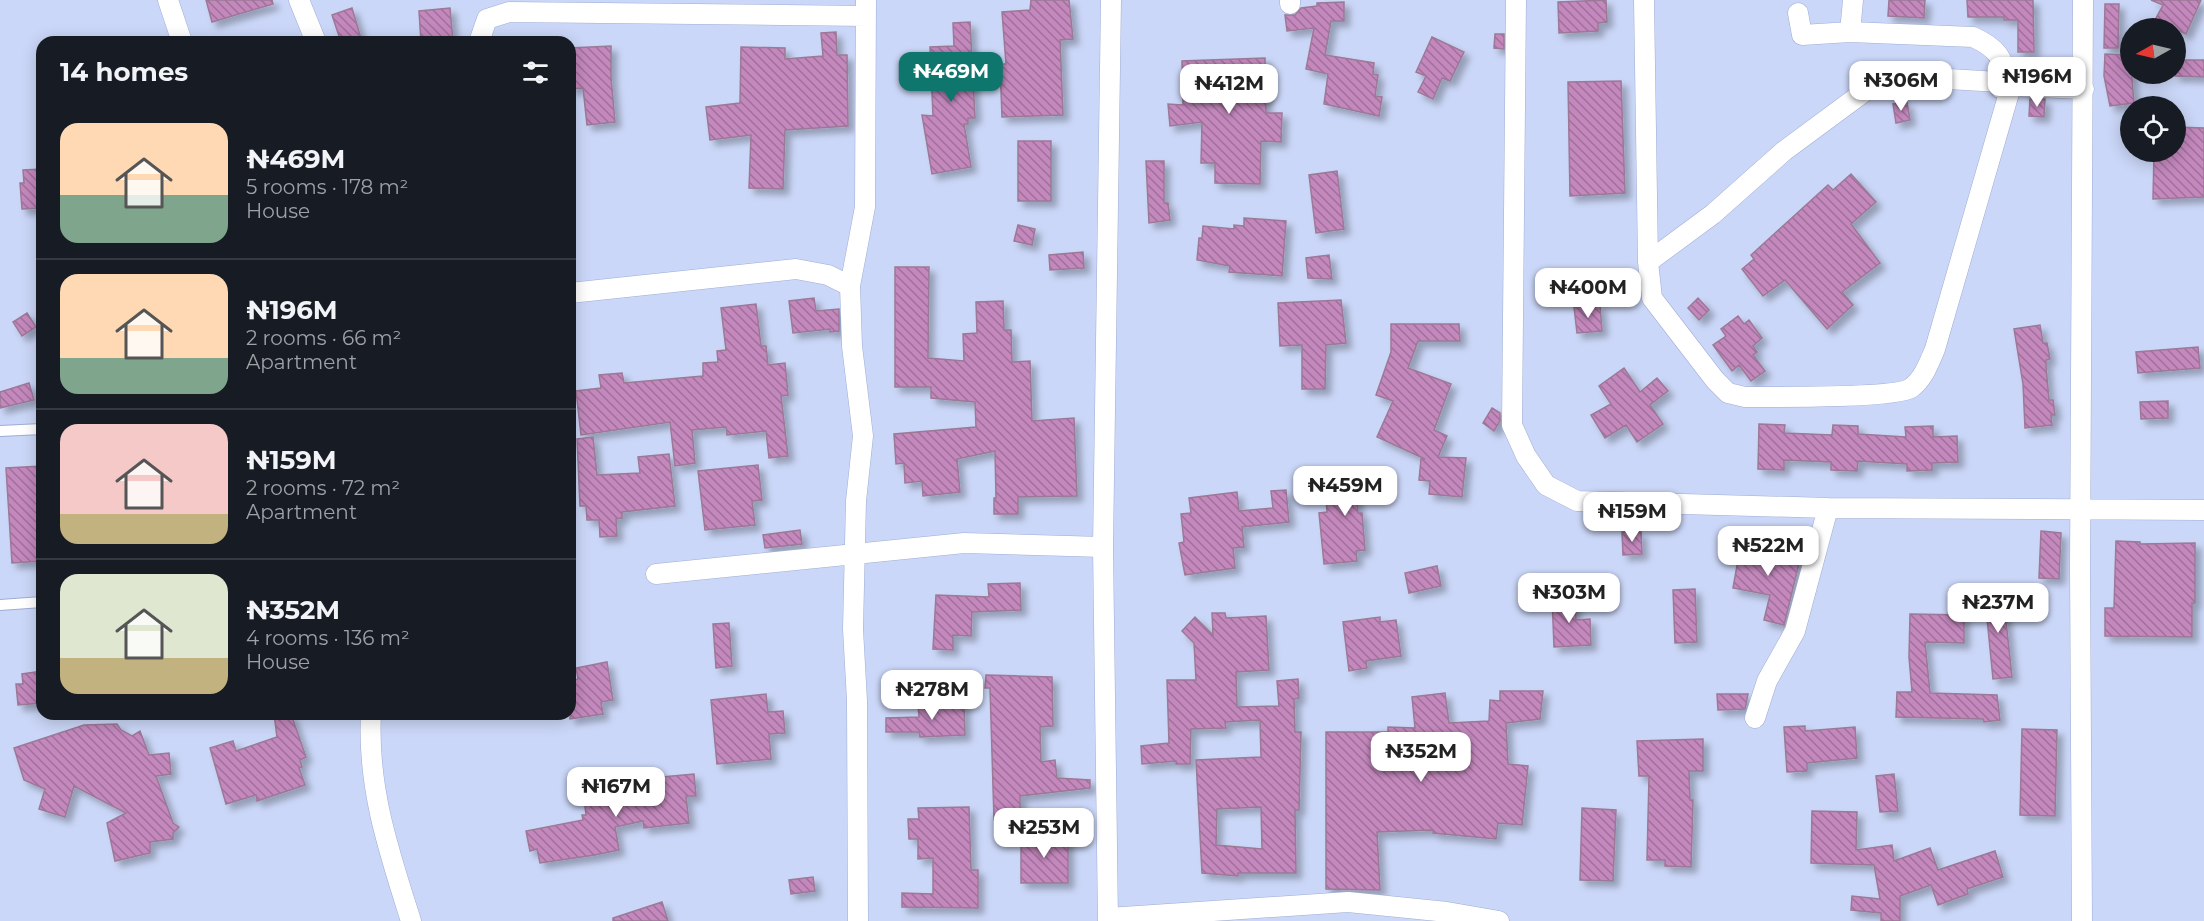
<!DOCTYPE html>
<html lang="en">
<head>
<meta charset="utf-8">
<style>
  :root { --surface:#171b24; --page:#20242c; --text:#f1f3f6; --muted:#9ea1a6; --line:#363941; --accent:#0f766e }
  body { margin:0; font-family:Montserrat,sans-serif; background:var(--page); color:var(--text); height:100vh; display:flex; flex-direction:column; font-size:22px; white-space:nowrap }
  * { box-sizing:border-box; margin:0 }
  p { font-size:20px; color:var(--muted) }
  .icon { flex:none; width:33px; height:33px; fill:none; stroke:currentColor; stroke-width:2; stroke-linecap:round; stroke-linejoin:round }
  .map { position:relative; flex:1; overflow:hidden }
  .details { position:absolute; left:36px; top:36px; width:540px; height:684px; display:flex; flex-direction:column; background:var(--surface); border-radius:18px; box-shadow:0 3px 15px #0003 }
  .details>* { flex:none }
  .needle { width:39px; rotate:262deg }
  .buttons { position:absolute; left:2120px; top:18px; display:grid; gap:12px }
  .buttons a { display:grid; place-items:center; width:66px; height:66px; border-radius:50%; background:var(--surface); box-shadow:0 3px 15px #0003; font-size:30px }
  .price { position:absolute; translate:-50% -51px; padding:0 14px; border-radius:12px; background:#fff; color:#222; font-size:20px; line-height:39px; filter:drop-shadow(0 2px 3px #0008) }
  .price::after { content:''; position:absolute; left:50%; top:36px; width:18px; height:14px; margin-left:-9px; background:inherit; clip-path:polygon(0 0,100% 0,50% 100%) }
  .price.active { background:var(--accent); color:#fff }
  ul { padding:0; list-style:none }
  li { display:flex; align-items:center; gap:18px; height:150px; padding:0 24px }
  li+li { border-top:2px solid var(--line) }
  li span { display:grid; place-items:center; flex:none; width:168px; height:120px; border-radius:18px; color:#555 }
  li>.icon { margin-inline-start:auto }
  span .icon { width:72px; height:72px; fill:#fffc; stroke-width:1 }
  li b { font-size:26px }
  h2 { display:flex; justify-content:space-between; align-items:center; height:72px; padding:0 24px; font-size:26px }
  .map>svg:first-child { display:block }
  .building { fill:url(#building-back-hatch); stroke:#9b7997; stroke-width:1.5; fill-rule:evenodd; filter:url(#shadow) }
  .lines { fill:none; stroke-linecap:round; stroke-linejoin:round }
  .lane-casing { stroke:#9fadd4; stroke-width:12 }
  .street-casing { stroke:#9fadd4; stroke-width:21 }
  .lane { stroke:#fff; stroke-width:10 }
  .street { stroke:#fff; stroke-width:20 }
</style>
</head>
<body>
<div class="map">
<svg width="2204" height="921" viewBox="0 0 2204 921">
  <defs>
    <pattern id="building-back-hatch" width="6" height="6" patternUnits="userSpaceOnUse" patternTransform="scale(1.5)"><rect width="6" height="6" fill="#c488bd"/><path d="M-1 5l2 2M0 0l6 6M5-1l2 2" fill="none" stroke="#9f6f9b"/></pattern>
    <filter id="shadow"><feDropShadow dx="5.5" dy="5.5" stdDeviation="3" flood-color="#0004"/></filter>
  </defs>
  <rect width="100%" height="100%" fill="#cbd7f8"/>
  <path class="building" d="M206,0H272L273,4L212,22Z
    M1031,0H1069L1073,39L1060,40L1063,115L1002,117L1000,64H1006L1002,12L1030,10Z
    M1606,0L1607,22L1598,23V31L1559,33L1558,2Z
    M1889,0H1925L1924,18L1888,16Z
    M1967,0H2033L2034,52H2018V20H2004V17H1968Z
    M2151,0H2201L2186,34L2155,20L2163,5Z
    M1344,2V21H1331L1325,55L1374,63L1373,74L1378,75L1375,96L1382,97L1379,116L1324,104L1328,74L1306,69L1314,28L1287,31L1285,15H1295L1301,8L1317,6V3Z
    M2105,4H2119L2118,48H2104Z
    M352,8L362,42H341L332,15Z
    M450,8L453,42H421L419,11Z
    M970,22L975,118H968V124H964L971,167L932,174L922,115L933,116L930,47L954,46L953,23Z
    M836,32L837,55H847L848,126L785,130L783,189L749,188L751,135L710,140L706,107L740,103L741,47L785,48V59L823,56L821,33Z
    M1495,34H1504V49L1494,48Z
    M1432,37L1464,52L1450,81L1442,78L1433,99L1418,92L1426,76L1416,72Z
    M611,46V78L615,122L587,125L583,88L570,89V48Z
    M2105,54L2130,55L2134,103L2110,106L2104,76Z
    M1265,58L1266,113H1282L1281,142L1261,141L1260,184L1215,183V163H1201L1202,122L1170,126L1168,104L1183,105L1182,61Z
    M2175,60H2204V77L2175,76Z
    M1621,81L1625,193L1570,196L1568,82Z
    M2030,99H2045L2044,117L2029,116Z
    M1907,102L1910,120L1896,123L1893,104Z
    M2175,127L2204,128V197L2153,199L2154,152H2175Z
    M1018,141H1051V201H1018Z
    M1146,161H1164V203H1168L1170,220L1149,223Z
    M42,169V208L22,209L20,183H24L23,170Z
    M1337,171L1344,229L1316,233L1309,175Z
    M1851,174L1876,202L1851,224L1880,263L1842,292L1853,305L1827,329L1785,280L1763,296L1742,269L1754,259L1751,255L1828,185L1833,190Z
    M1244,218L1286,221L1282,276L1229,272L1230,266L1197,260L1199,238H1202L1203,226L1234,229V225L1244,226Z
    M1018,225L1035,229L1032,245L1014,241Z
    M1083,252L1084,268L1050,270L1049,255Z
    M1329,255L1332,279L1308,278L1306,258Z
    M895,267H929L928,358L964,361L963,334L977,333L976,302L1003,301L1004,330H1011L1012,362L1030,361L1032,421L1074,418L1077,496L1018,497V514H994V498H996L995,451L957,459L960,492L923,496L922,481L905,483L904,463L896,464L894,434L976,427L975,402L931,398V387H895Z
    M814,298L816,311L839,309V331L830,332V329L793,333L789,301Z
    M1698,298L1709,310L1699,320L1688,308Z
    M1341,300L1346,343L1326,345L1325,389H1302V345L1280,346L1278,303Z
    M756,304L761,346H766L768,365L785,363L788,395L781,396L788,456L769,458L766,431L727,435L726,427L692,430L695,463L675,466L670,422L581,435L576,391L601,388L599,375L622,373L624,383L703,376V363L718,362L717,351L726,350L721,308Z
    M1600,305L1602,331L1577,333L1574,307Z
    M27,313L36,327L22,336L13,322Z
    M1738,316L1744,324L1749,320L1762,338L1753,346L1757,352L1753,355L1765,371L1751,381L1739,365L1732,371L1713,345L1726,336L1721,329Z
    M1391,324H1459L1460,341H1418L1408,368L1451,384L1434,430L1447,436L1438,457L1466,458L1462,497L1429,494L1430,481L1419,480L1421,459H1425L1377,437L1393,401L1376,395L1391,352Z
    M2040,325L2043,343H2047L2050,359L2046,360V367L2049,400H2053L2055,415H2051L2052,425L2025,428L2023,384L2014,329Z
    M2198,347L2200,368L2138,373L2136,352Z
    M1624,368L1640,392L1657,378L1668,391L1650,405L1663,424L1637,442L1626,425L1605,438L1591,415L1611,404L1599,386Z
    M29,383L34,400L0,408V392Z
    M2168,401V418L2141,419L2140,402Z
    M1492,408L1500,413V421L1494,431L1483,423Z
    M1759,424L1785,425L1784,433L1832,435L1833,425L1858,426V434L1906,437L1905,427L1933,426V437L1957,436L1958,462L1932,463V470L1907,471V464L1858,461L1857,471L1831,470V462L1784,460V470L1758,469Z
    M593,437L597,475L640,473L638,457L669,454L675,506L622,512V518L616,519L617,536L600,537L599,520H587L586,506H580L577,439Z
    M758,465L762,500L752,501L755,525L705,530L698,471Z
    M42,466V561L12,563L6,468Z
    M1383,469L1384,482L1356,485L1358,513H1362L1365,550L1356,551L1357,561L1324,564L1319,513L1327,512L1325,486H1331L1330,475Z
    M1286,490L1289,522L1242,527L1244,547L1233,548L1235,568L1185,575L1179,543L1184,542L1181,514L1191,513L1189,498L1237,492L1239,511L1273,508L1271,491Z
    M800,530L802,544L765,548L763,535Z
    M2041,531L2061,533L2059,579L2039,578Z
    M1622,532H1641L1642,554L1623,555Z
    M2116,541L2140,542V544L2195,543V603H2192V637L2105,636V608H2114Z
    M1741,543L1801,555L1784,625L1764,620L1770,595L1733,588Z
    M1437,566L1441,586L1409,593L1405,573Z
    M1020,583L1021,610L972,612L971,636L953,635V650L933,649L936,595L989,597L988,584Z
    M2002,584L2012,677L1993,679L1986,608L1990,607L1986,588Z
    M1695,589L1697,642L1675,643L1673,590Z
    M1575,596L1576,620L1590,619L1591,645L1554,647L1552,597Z
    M1212,613H1225L1226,618L1266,616L1269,670L1236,672L1237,707L1279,706L1277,681L1298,679L1299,698L1294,699L1295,732H1301L1299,810H1295L1296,873H1238V876L1202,873L1196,760L1261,757L1260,720L1225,722L1226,728L1191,729L1190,764H1176V761L1142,764L1141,746L1169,743L1167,680H1196L1194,643L1182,631L1195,617L1213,635ZM1261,807L1262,849L1216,845L1217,809Z
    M1910,614L1964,615V643L1925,642L1930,693L1997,695L2000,720L1984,722L1983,719L1896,717L1897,692H1912L1909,657Z
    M1380,617V622L1396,620L1401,656L1366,661L1367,668L1349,671L1343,622Z
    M729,623L732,666L716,668L713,624Z
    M607,662L613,700L601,702L603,714L570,719V681L578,679L576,668Z
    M42,671V703L18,705L16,684H23L22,674Z
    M986,675L1052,677L1053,726L1040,727L1041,762L1055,760L1057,778L1090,780V788L1020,796V821L994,820L990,688H985Z
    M1500,691H1543L1540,719L1506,723L1508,764L1528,766L1522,825L1498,823L1496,839L1433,833V830L1377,832L1380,890L1326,889V732H1388V727L1415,728L1412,697L1445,693L1449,723L1489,721L1490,700L1500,701Z
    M766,694L768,712L783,711L785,733L769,734L771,759L717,764L711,700Z
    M1717,694H1748L1745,709L1718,710Z
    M964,703L965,735L920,737L919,732H886V718L919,717L918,705Z
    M274,714H291L306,757L300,760L302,767L299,768L305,785L257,801L256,795L226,804L210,748L233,741L236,751L277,737Z
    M117,724L121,730L132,736L140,731L149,755L169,753L171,774L156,776L173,823L179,827L173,833V839L150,842V853L115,861L107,823L126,813L74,786L65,817L39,809L45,789L24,780L14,748L84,725Z
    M1805,726V731L1855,727L1857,758L1807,763V771L1787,772L1784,727Z
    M2022,729L2057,730L2055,816L2020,815Z
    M1703,739V771H1689L1690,800H1693L1691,867L1665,866V860H1647L1649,776H1639L1637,741Z
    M694,774L696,796H686L689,823L644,828L643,821L615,827L619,850L595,855L540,863L537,849L530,851L526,831L583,820L582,815H586L584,798L629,790L628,780Z
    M1894,774L1898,811L1880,812L1876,776Z
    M969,807L971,870H978V908L902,907V893L933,894V858L918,859V839H909L908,819H919L918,808Z
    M1582,808L1616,810L1613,881L1580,880Z
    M1812,811L1857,812L1856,850L1892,845L1894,861L1930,848L1938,870L1995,851L2003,877L1967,889L1968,894L1938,905L1931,885L1900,896V921H1881V913L1851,910L1852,896L1880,899L1874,865L1811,863Z
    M1021,835H1068V883H1021Z
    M813,877L815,891L791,894L789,880Z
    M662,902L668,921H613V918Z"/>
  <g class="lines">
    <defs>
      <path id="lane" d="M0,431L42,429
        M0,605L42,602"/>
      <path id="street" d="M168,0L182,42
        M299,0L316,42
        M1516,0L1512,425L1526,456L1546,485L1577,501L1828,508L2204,510
        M1644,0L1648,262L1652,298L1715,380L1728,393L1745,397C1771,397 1897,398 1911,388C1924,378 1929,363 1935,349L2011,86C2002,59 2000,49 1973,37L1850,32L1802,35L1798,13
        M1290,4V0
        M1850,32L1853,0
        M479,42L487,19L509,12L866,16
        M2000,88L2011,86L2084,89
        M1648,262L1713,214L1784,151L1876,83L1898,76L1999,82L2005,86
        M570,293L796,269L828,275L850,286
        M656,574L964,543L1103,547
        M371,714C367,787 389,852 411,921
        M1755,718L1767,681L1795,631L1828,508
        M1108,918L1348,902L1447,912L1499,921
        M858,921L857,701L853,629L856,501L863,436L852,346L850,286L865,207L866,0
        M1108,921L1103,547L1111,0
        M2082,921L2080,568L2083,0"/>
    </defs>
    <use href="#lane" class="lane-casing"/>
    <use href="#street" class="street-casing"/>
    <use href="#lane" class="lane"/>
    <use href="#street" class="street"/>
  </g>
</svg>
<div class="buttons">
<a><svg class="needle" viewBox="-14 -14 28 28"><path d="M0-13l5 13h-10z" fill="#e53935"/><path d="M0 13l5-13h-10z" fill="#9ea1a6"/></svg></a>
<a><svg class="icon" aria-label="locate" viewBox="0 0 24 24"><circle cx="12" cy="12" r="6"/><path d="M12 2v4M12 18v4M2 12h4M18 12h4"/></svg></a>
</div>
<b class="price active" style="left:951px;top:103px">₦469M</b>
<b class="price" style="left:2037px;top:108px">₦196M</b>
<b class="price" style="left:1901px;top:112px">₦306M</b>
<b class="price" style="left:1229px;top:115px">₦412M</b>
<b class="price" style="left:1588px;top:319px">₦400M</b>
<b class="price" style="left:1345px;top:517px">₦459M</b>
<b class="price" style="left:1632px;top:543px">₦159M</b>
<b class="price" style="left:1768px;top:577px">₦522M</b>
<b class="price" style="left:1569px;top:624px">₦303M</b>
<b class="price" style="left:1998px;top:634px">₦237M</b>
<b class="price" style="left:932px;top:721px">₦278M</b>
<b class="price" style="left:1421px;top:783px">₦352M</b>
<b class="price" style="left:616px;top:818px">₦167M</b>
<b class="price" style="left:1044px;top:859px">₦253M</b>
<section class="details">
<h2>14 homes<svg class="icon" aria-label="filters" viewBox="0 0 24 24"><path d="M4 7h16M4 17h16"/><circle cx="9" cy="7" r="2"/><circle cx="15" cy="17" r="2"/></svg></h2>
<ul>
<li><span style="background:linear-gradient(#ffd9b3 60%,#7fa58c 0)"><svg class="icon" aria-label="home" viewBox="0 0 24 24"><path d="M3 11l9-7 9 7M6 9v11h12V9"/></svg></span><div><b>₦469M</b><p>5 rooms · 178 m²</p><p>House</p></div></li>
<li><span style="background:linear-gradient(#ffd9b3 70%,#7fa58c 0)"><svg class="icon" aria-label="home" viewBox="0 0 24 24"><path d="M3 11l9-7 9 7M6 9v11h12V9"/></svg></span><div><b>₦196M</b><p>2 rooms · 66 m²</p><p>Apartment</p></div></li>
<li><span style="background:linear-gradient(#f6c9c9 75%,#c2b280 0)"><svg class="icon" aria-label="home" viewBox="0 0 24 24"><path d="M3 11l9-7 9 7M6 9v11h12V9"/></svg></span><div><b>₦159M</b><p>2 rooms · 72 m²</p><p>Apartment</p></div></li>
<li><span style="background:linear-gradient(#dfe7d0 70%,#c2b280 0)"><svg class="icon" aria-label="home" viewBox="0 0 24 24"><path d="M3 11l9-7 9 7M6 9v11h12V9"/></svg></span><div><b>₦352M</b><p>4 rooms · 136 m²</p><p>House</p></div></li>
</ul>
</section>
</div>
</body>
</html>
